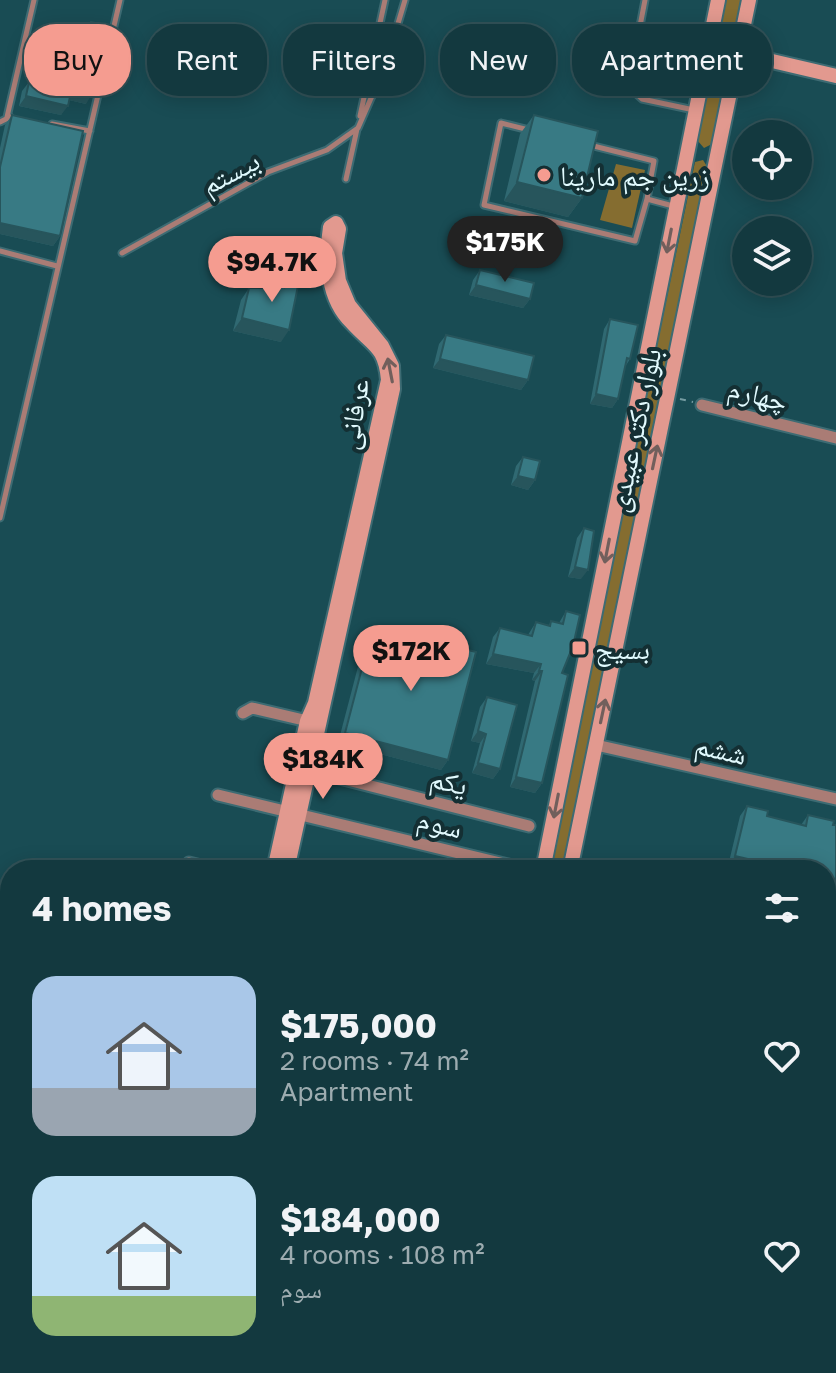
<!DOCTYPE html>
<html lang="en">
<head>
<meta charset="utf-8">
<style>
  :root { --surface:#13393f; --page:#1c4046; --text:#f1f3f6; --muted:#9dacb0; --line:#325359; --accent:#f59c90 }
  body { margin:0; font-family:"Golos Text","Noto Naskh Arabic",sans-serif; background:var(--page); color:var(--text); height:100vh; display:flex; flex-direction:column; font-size:30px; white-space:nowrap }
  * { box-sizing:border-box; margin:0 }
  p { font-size:26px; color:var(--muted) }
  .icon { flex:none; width:44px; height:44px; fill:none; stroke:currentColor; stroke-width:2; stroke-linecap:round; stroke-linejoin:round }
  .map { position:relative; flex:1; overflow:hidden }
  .panel { position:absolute; left:0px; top:860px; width:836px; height:514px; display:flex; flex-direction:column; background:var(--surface); border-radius:32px 32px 0 0; box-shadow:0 4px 20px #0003,0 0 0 2px var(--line) }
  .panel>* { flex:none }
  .top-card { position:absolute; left:24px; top:24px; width:788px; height:72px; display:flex; gap:16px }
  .tools { position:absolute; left:732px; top:120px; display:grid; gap:16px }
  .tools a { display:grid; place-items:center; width:80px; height:80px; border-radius:50%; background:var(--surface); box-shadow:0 4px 20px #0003,0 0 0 2px var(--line); font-size:40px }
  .price { position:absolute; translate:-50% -68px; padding:0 18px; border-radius:28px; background:var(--accent); color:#111; font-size:26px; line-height:52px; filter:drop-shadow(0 2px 4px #0008) }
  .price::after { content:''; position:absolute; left:50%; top:48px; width:24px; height:18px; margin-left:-12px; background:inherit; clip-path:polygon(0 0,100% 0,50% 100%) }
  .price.on { background:#222; color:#fff }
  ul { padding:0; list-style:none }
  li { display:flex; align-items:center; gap:24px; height:200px; padding:0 32px }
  li span { display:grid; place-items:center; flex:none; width:224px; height:160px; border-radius:24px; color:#555 }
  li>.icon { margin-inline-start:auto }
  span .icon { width:96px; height:96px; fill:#fffc; stroke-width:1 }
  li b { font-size:34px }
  h2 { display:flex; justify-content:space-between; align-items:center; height:96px; padding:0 32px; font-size:34px }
  .chip { padding:0 28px; border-radius:32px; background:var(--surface); box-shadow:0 4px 20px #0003,0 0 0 2px var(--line); font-size:28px; line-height:72px }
  .chip.on { background:var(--accent); color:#111 }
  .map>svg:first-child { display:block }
  .green { fill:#856d30 }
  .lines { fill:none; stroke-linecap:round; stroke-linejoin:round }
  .lane-casing { stroke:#3d6b73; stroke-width:9 }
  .street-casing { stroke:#3d6b73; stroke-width:15 }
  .secondary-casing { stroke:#3d6b73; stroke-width:18 }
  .path { stroke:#759ca2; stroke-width:2; stroke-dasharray:6 6; stroke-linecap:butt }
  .lane { stroke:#aa7c75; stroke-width:5 }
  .street { stroke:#aa7c75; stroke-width:11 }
  .secondary { stroke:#e2998f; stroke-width:14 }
  .wall { fill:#306972 }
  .shaded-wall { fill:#27555c }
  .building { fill:#387a84; stroke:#27555c; stroke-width:2 }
  .oneway { stroke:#715f5c }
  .poi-dot { fill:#f59c90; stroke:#142f33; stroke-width:3 }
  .labels { text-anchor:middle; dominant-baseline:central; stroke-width:8; stroke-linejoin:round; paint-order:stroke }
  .street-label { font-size:28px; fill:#e1fafe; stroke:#142f33 }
  .poi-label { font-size:28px; fill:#e1fafe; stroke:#142f33; text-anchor:start }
</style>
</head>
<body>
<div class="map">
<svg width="836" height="1373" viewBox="0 0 836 1373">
  <rect width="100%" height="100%" fill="#194c54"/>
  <path class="green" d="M724,0H742L714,143L704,148L697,140Z
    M703,160L708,168L564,870H548L695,162Z
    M616,164L645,170L632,228L600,220Z
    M0,1234L10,1237V1278L0,1281Z"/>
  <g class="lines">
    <defs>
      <path id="lane" d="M645,0L631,73V89L642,99L694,110
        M360,116L385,0
        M7,117L34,0
        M0,122L10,117
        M501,123L654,161L647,199L635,241L484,205Z
        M52,124L90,131
        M346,179L357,129
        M647,199L673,206
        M0,251L57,266
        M122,253L268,172L327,150L358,128L386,64L405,0
        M0,518L120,0"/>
      <path id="street" d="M702,405L836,438
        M243,713L252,708L312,722
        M596,745L836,799
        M304,769L529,826
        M218,795L521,868
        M189,863L217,870
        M0,1226L10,1228
        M0,1292L10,1290
        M326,1364L359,1373
        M0,1370L11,1373"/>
      <path id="secondary" d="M738,53L836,76
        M274,870L307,721L315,703L388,380C385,346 373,346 352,323C327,299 325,259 330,227L336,223L339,229L335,253L339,281L349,305L382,346L392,366L393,389L287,870
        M543,870L718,0
        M570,870L749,0
        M826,1273L836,1275
        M171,1373L173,1364
        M184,1373L186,1364
        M439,1373L441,1364
        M463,1373L465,1364"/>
    </defs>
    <use href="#lane" class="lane-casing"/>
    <use href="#street" class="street-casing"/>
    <use href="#secondary" class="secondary-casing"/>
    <path class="path" d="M680,399L693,402"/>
    <use href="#lane" class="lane"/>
    <use href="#street" class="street"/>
    <use href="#secondary" class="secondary"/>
  </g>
  <path class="wall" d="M91,22L86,104L69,100L61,115L19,106L22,91L29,82L71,92L84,32Z
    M12,115L60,236L53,246L0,234V148L5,125Z
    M534,115L582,198L568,217L504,201L520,134Z
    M480,270L530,299L523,308L469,295L473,280Z
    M287,278L281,342L233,331L241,300L249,288H259L263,282L281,286Z
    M610,319L630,359L625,367L618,399L612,408L590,404L604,329Z
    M446,335L528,380L521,390L433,368L439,344Z
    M523,457L535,480L528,490L511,485L516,466Z
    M584,528L581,579L568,577L577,538Z
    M566,611L562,673L542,783L535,793L510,787L535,681L532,680L534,673L486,664L493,637L500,628L528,635L536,622L549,625L551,621L559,623Z
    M373,626L448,760L441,770L338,743L366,636Z
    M487,697L500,769L493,779L472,773L480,743L471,741L480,707Z
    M747,806L767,816L801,825L808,815L836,825V958L826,956V870H746L728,866L740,816Z
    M788,1364H826L836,1373H785Z"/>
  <path class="shaded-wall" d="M75,90L92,94L86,104L69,100Z
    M26,96L68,106L61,115L19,106Z
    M517,182L582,198L568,217L504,201Z
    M0,223L60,236L53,246L0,234Z
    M476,285L530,299L523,308L469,295Z
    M242,318L289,330L281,342L233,331Z
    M440,359L528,380L521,390L433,368Z
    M596,394L618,399L612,408L590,404Z
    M518,476L535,480L528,490L511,485Z
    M575,567L588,570L581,579L568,577Z
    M493,654L541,664L534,673L486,664Z
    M539,671H542L535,681L532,680Z
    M478,731L486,734L480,743L471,741Z
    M345,733L448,760L441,770L338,743Z
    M478,763L500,769L493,779L472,773Z
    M516,777L542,783L535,793L510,787Z
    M735,856L765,863L760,870H746L728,866Z
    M826,945L836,947V958L826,956Z
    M826,1015L836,1018V1029L826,1027Z
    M826,1200L836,1202L835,1213L826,1211Z
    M826,1239L836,1241V1253L826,1250Z"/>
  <path class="building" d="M91,22L108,26L92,94L75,90Z
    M29,82L71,92L68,106L26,96Z
    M12,115L83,131L60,236L0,223V167Z
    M534,115L598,131L582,198L517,182Z
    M480,270L534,283L530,299L476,285Z
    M287,278L299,281L289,330L242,318L249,288H262L263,282L284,287Z
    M610,319L638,325L630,359L627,358L618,399L596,394Z
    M446,335L534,356L528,380L440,359Z
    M523,457L540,461L535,480L518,476Z
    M584,528L594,531L588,570L575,567Z
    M566,611L580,615L573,646L562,673L568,675L542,783L516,777L542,671H539L541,664L493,654L500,628L532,636L536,622L550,626L551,621L563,624Z
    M373,626L476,652L448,760L345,733Z
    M487,697L517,705L500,769L478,763L486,734L478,731Z
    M747,806L768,811L767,816L806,826L808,815L834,821L833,825H836V947L826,945V870H766V868H764L765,863L735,856Z
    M826,991L836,994V1018L826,1015Z
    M826,1141L836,1144V1202L826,1200Z
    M826,1227L836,1229V1241L826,1239Z
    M826,1290L836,1293V1373H790L792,1364H826Z"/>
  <defs><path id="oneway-shaft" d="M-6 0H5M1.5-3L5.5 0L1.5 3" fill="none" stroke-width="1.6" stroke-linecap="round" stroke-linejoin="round" transform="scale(2)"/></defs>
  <g class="oneway">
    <use href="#oneway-shaft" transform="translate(669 241) rotate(101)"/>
    <use href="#oneway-shaft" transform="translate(390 370) rotate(-101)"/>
    <use href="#oneway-shaft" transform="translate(655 457) rotate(-78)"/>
    <use href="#oneway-shaft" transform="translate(607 551) rotate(101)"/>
    <use href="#oneway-shaft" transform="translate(603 711) rotate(-78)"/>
    <use href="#oneway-shaft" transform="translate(556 806) rotate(101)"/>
  </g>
  <g class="poi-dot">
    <circle cx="544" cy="175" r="8"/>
    <rect x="571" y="640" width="16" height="16" rx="4"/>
  </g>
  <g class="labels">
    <g class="street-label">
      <text transform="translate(230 172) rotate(-28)">بیستم</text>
      <text transform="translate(758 394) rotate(14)">چهارم</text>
      <text transform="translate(353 414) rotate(-80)">عرفانی</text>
      <text transform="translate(634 430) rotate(-78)">بلوار دکتر عبیدی</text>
      <text transform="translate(721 749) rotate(13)">ششم</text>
      <text transform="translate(449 781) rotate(14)">یکم</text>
      <text transform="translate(440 823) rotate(14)">سوم</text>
    </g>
    <g class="poi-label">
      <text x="560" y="175">زرین جم مارینا</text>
      <text x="595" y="648">بسیج</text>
    </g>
  </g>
</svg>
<div class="tools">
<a><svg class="icon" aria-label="locate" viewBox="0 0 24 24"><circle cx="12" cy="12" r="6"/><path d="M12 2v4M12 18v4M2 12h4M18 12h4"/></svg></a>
<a><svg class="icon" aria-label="layers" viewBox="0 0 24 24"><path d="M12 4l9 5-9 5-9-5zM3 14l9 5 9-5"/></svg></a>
</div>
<b class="price on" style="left:505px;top:284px">$175K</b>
<b class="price" style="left:272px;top:304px">$94.7K</b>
<b class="price" style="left:411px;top:693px">$172K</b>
<b class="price" style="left:323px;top:801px">$184K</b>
<div class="top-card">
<a class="chip on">Buy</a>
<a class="chip">Rent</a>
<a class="chip">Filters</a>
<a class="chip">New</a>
<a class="chip">Apartment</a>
</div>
<section class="panel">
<h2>4 homes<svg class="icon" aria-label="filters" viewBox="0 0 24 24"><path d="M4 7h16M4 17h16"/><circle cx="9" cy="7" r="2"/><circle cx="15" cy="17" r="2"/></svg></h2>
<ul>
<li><span style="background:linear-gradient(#a9c7e8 70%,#9aa5b1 0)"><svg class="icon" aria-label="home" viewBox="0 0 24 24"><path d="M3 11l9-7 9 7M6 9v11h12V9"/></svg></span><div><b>$175,000</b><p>2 rooms · 74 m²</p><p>Apartment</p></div><svg class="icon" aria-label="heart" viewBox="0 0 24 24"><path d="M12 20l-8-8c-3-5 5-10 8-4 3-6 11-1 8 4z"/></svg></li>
<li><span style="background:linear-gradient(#bfe0f5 75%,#8fb573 0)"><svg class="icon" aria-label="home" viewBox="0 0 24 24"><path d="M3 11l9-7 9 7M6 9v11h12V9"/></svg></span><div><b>$184,000</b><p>4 rooms · 108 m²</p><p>سوم</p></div><svg class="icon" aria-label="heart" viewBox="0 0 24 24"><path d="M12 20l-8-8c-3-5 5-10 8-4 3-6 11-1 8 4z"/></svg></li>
</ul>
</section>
</div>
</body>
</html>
